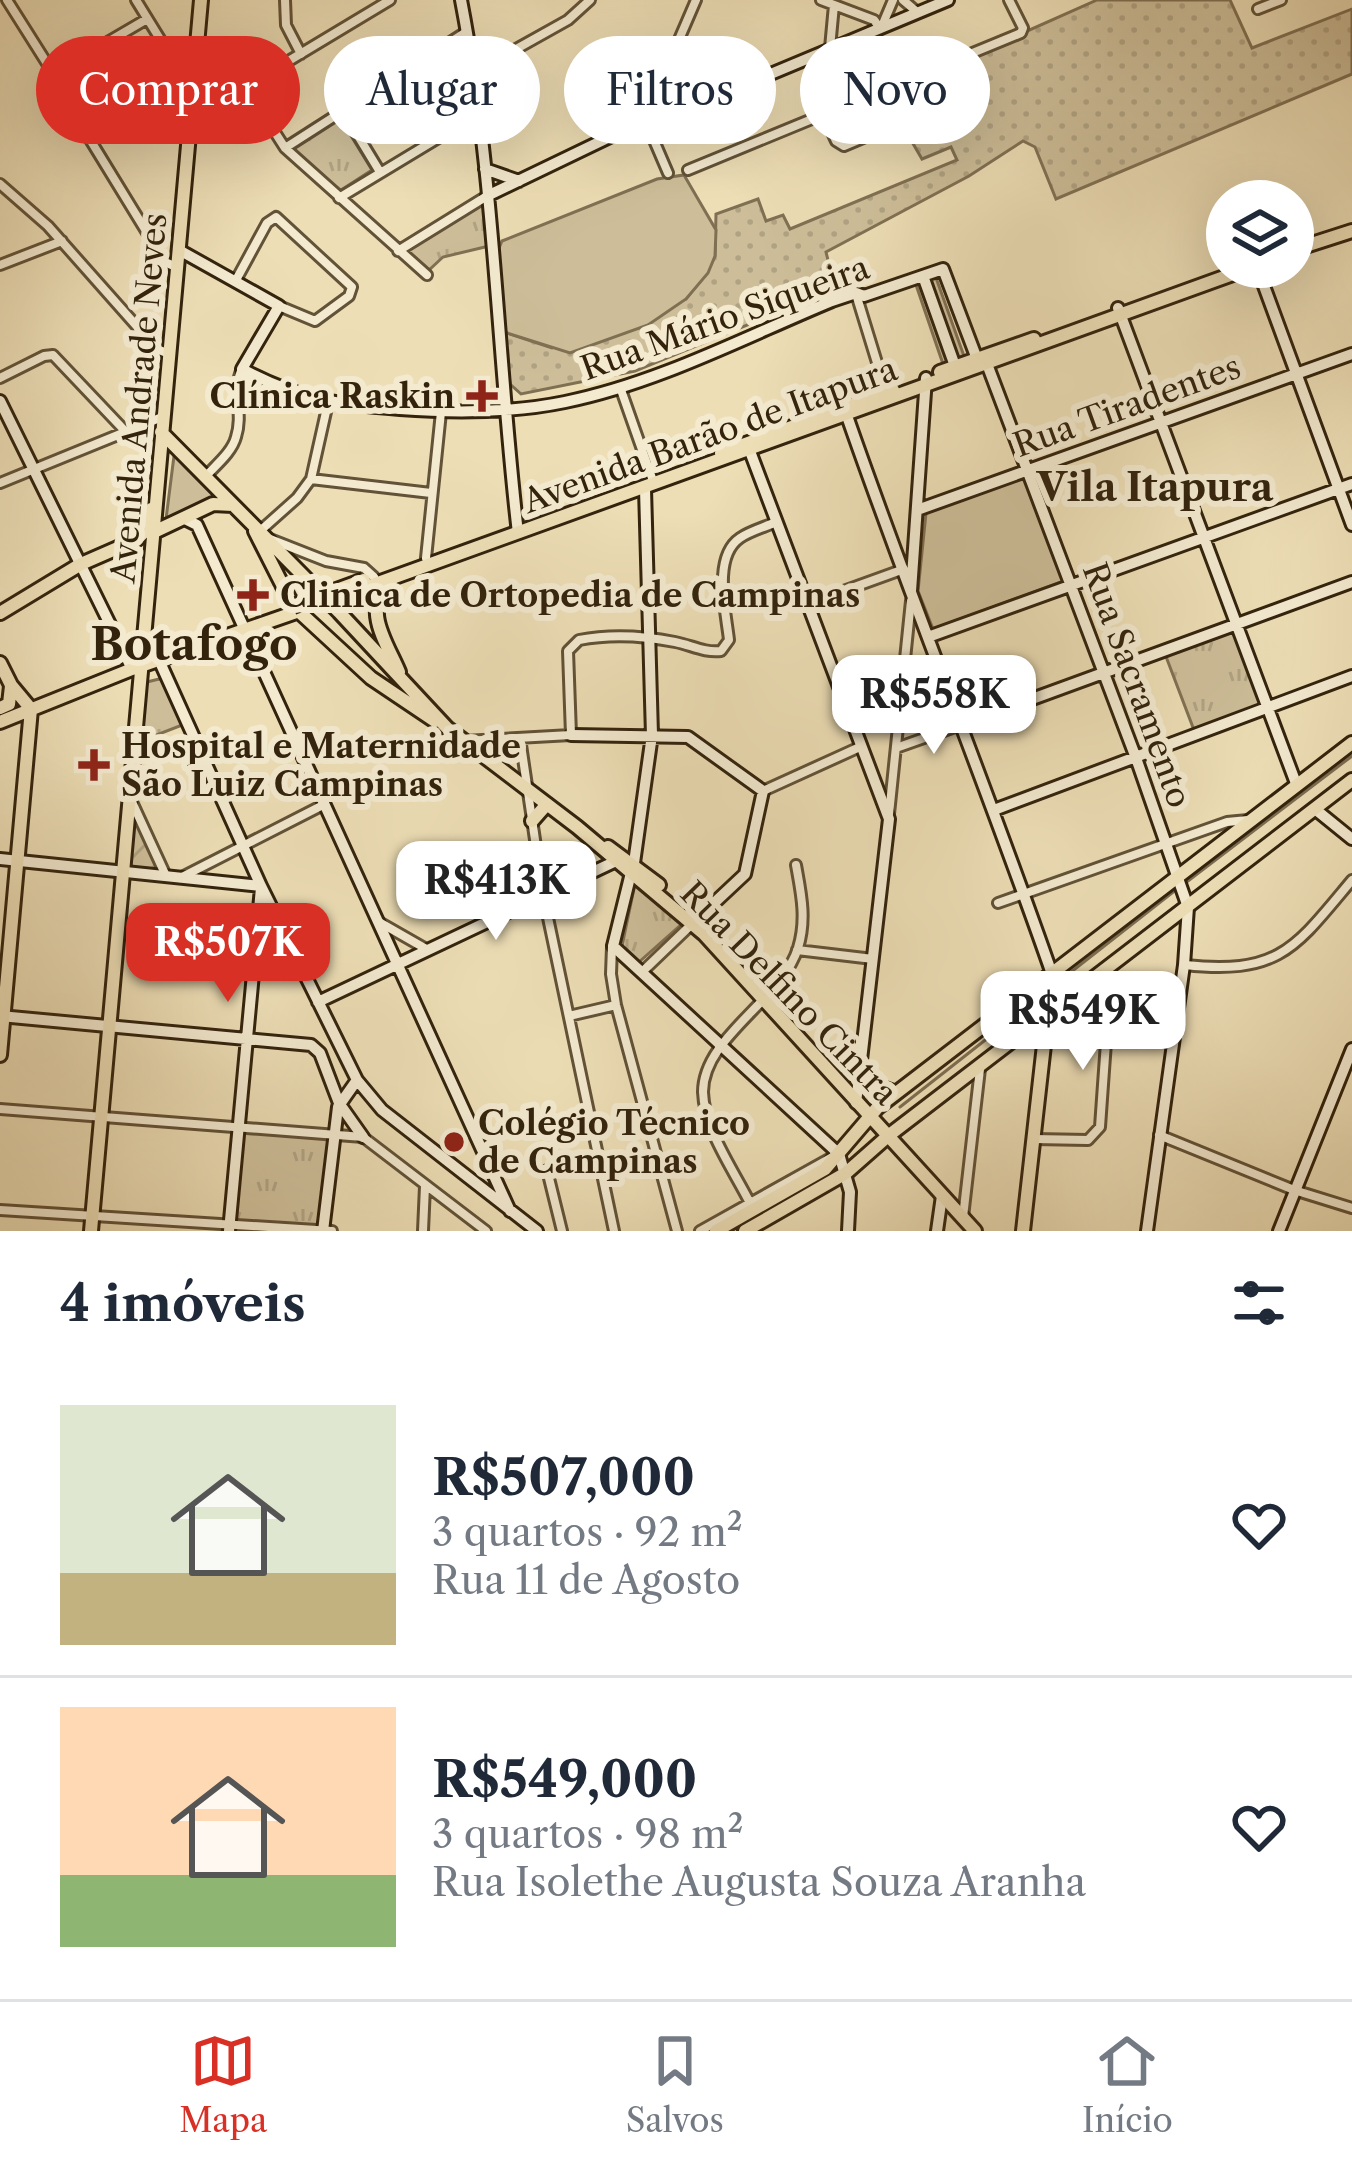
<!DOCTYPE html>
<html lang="pt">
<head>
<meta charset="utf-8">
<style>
  :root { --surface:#fff; --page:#f2f2f3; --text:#1f2937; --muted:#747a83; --line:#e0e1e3; --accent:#d93025 }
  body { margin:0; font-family:"Libre Caslon Text",serif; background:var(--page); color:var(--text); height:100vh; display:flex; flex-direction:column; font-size:45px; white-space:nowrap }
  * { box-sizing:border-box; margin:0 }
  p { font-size:39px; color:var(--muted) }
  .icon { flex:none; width:66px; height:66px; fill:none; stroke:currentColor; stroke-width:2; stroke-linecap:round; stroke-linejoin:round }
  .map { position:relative; height:1231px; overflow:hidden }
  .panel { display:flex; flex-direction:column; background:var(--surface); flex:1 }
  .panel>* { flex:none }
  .hud { position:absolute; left:36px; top:36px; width:1281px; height:108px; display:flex; gap:24px }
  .tools { position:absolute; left:1206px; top:180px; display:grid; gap:24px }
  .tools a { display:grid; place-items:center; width:108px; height:108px; border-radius:50%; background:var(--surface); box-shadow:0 12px 48px #0002; font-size:60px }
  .price { position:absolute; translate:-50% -102px; padding:0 27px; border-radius:24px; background:#fff; color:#222; font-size:39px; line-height:78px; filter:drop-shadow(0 3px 6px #0008) }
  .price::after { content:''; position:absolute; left:50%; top:72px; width:36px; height:27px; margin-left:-18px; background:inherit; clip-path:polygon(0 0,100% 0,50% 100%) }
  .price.selected { background:var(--accent); color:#fff }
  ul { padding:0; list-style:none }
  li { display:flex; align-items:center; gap:36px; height:300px; padding:0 60px }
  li+li { border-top:3px solid var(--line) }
  li span { display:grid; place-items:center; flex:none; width:336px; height:240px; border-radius:0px; color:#555 }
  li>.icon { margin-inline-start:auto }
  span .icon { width:144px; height:144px; fill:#fffc; stroke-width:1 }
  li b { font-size:51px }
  h2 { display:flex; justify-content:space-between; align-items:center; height:144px; padding:0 60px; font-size:51px }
  .chip { padding:0 42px; border-radius:54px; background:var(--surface); box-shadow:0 12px 48px #0002; font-size:42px; line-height:108px }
  .chip.selected { background:var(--accent); color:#fff }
  .tab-bar { display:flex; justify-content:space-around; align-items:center; height:168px; border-top:3px solid var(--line); background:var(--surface); font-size:33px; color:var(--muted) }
  .tab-bar a { display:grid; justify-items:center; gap:6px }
  .tab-bar .selected { color:var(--accent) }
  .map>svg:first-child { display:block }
  .grass { fill:url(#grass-dots); stroke:#807053; stroke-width:3 }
  .park { fill:url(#park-tufts); stroke:#807053; stroke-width:3 }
  .garden { fill:url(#garden-furrows); stroke:#807053; stroke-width:3 }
  .pitch { fill:#cdbe99; stroke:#807053; stroke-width:3 }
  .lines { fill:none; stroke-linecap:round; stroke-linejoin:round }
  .stream { stroke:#7d6d50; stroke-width:3 }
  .street-casing { stroke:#625237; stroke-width:14 }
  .secondary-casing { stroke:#33230d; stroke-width:16 }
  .primary-casing { stroke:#33230d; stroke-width:18 }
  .street { stroke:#f3ead0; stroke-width:8 }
  .secondary { stroke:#f3ead0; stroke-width:10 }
  .primary { stroke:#eddeb6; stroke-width:12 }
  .primary-bridge-casing { stroke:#33230d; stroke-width:18; stroke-linecap:butt }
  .primary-bridge { stroke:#eddeb6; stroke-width:12 }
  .poi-dot { fill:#8f2418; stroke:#f3ead0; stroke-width:4.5 }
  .labels { text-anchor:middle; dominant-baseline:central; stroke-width:12; stroke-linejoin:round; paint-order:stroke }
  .street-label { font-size:33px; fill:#33230d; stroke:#f3ead0 }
  .poi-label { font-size:33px; font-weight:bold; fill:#33230d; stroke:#f3ead0; text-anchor:start }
  .quarter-label { font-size:39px; font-weight:bold; fill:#33230d; stroke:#f3ead0 }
  .district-label { font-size:45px; font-weight:bold; fill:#33230d; stroke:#f3ead0 }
</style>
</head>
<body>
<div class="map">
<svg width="1352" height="1231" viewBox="0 0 1352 1231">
  <defs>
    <pattern id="grass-dots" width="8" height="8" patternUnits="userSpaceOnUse" patternTransform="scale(3)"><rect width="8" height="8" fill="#cdbe99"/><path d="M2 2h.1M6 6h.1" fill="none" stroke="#b0a383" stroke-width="1.8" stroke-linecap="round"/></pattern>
    <pattern id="park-tufts" width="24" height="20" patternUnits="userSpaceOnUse" patternTransform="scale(3)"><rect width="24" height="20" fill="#cdbe99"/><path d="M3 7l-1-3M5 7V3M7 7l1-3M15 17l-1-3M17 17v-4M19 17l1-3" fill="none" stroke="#b0a383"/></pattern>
    <pattern id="garden-furrows" width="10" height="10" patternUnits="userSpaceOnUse" patternTransform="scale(3)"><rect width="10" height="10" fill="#cdbe99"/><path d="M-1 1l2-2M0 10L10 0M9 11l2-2" fill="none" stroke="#b0a383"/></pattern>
  </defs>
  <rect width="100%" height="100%" fill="#eddeb6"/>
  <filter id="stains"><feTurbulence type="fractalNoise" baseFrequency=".00167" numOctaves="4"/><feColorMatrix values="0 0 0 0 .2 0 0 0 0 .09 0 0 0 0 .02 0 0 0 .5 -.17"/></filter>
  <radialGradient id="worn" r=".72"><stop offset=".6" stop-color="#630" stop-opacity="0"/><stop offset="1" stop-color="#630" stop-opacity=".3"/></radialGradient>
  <path class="grass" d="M1097,0H1230L1252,48L1352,9V74L1056,199L1035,147L1023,141L969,176L826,252L835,289L635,371L521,394L510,384L504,332L552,348L686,299L707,273L715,256L716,214L758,199L766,221L783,215L790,229L957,160L951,147L922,159L904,128C923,112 922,104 917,80Z"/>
  <path class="park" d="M669,78L689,97L646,115Z
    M340,118L372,170L338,192L292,148Z
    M487,201L489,246L443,257L429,270L406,251Z
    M935,275L964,356L943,364L915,282Z
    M174,456L213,488L214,500L170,521L166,519Z
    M1235,629L1265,705L1194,730L1165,654Z
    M163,678L185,724L141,741L147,682Z
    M636,879L684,922L639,962L622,946Z
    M240,1128L331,1139L323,1230L234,1224Z"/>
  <path class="garden" d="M134,816L162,874L129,870Z"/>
  <path class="pitch" d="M684,175L716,230L715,256L708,273L686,299L648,325L570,353L504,332L496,255L502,241L657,179Z
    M1025,476L1064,581L933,629L918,591L926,513Z"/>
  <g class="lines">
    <path class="stream" d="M1184,884L1352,756
      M1057,983L1177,889
      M900,1107L1045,993"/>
    <defs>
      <path id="street" d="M7,0L48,65L58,71L147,19
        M136,0L192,91
        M285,0L286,25L301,54
        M821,0L874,20L880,28
        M903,0L917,12
        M1258,9L1281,0
        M882,26L893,0
        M830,48L834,5
        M670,67L682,87L704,100
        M475,72L568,20L590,0
        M246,87L285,148L427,275
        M343,111L380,172
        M823,113L836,141L844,146L901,122L964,115
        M75,115L165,262L176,267
        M192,119L390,0
        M647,124L668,173
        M624,128L659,86L696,0
        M285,148L466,32
        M688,170L1021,33L1023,28L1009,0
        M0,184L48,226L157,349L169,354
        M339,198L478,114
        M398,251L487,196
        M0,265L62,241
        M236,280L267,223L276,217L352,287L349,296L315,321L279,306
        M856,294L886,392
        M0,378L44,356L53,355L127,433
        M620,387L652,478
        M206,476C217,464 232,452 236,437C244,412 231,392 242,369
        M311,479L431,493
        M0,483L162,417
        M260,531L297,498L311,479L328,403
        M270,539L326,561L364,568L374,577
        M426,558L441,412
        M810,603L904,569
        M520,738L543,894L614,1231
        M464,741L571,735L568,651L579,640C609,634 645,636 675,642C691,645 704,653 721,651L729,640C726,612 712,557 740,538C750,531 765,527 776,522
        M896,748L961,725
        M763,791L862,746
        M132,802L166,876
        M889,814L911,601
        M180,878L325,804
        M998,903L1227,822L1248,820
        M379,922L428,950
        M612,947L611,974L616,1005L677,1231
        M797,950L873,959
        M1185,965C1280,975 1295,948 1352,880
        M642,972L693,923
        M569,1016L616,1005
        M0,1109L363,1137L486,1231
        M1159,1135L1294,1190L1352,1208
        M1034,1139L1088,1140L1100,1127L1108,1014L1100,975
        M547,1170L562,1231
        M750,1203C734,1171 704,1129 703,1092C703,1037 782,1000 798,948C807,919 801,893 796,865
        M0,1210L332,1231
        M963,1217L980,1069
        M423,1231L425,1186
        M700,1231L836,1155"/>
      <path id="secondary" d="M461,0C495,176 497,355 518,533
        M485,169L519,181
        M487,196L620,132L706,101L948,0
        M179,250L279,306L242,369C301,400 334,404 400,409C454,413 512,413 565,402C658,383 745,337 832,301L856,293L864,296L943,269L977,359L987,364L1136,758L1188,907L1184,965L1147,1231
        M1257,267L1352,525
        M923,276L955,366
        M1118,308L1297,786
        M0,401L132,669
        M847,416C912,603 987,787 1052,974
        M748,446L889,819L856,1103
        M920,509L1352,354
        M183,518L197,525L510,1211
        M911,591L926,378
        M928,637L1352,484
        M159,660L261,886L357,1080L382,1110L537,1231
        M961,725L1352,582
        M571,735L688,737L763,791L745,874L697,919
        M1315,809L1352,839
        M994,810L1352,676
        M0,859L261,886
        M634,863L652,735L645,489
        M631,873L613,946L839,1154L850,1192L848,1231
        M318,1002L616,861
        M0,1016L311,1045L320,1053L339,1103L363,1137
        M229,1231L261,888
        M323,1231L338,1107L357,1080
        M937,1231L942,1196
        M1279,1231L1352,1049"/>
      <path id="primary" d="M1293,250L1352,231
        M940,372L1034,339
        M161,432L339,612L447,728L577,827L704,934L975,1231
        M721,453L893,390
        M156,531L213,504L233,505
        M255,531L293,606L371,678L435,721
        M391,582C361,609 386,641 399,672
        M367,587L1252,267
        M0,613L81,564L136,540L146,530L151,509
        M0,663L11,685L31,709L0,1055
        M0,708L9,704L11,686
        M0,722L132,669L299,611
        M532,821L547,804
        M608,847L659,885
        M860,1068L874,1085L896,1093
        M91,1231L201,0
        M716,1231L825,1169L878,1107L1352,743
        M745,1231L846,1173L888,1136L1352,780
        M1023,1231L1052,974"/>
    </defs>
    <use href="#street" class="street-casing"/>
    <use href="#secondary" class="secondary-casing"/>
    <use href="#primary" class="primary-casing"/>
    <use href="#street" class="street"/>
    <use href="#secondary" class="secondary"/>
    <use href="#primary" class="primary"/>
    <defs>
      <path id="primary-bridge" d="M293,606L364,580"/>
    </defs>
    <use href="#primary-bridge" class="primary-bridge-casing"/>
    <use href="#primary-bridge" class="primary-bridge"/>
  </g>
  <g class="poi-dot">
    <path d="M476 378h12v12h12v12h-12v12h-12v-12h-12v-12h12z"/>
    <path d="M247 577h12v12h12v12h-12v12h-12v-12h-12v-12h12z"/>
    <path d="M88 747h12v12h12v12h-12v12h-12v-12h-12v-12h12z"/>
    <circle cx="454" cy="1142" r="12"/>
  </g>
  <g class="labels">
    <g class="street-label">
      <text transform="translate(725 318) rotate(-20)">Rua Mário Siqueira</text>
      <text transform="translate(139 398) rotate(-85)">Avenida Andrade Neves</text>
      <text transform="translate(1127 406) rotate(-20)">Rua Tiradentes</text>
      <text transform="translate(710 435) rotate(-20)">Avenida Barão de Itapura</text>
      <text transform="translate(1137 685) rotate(70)">Rua Sacramento</text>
      <text transform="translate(789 993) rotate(46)">Rua Delfino Cintra</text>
    </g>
    <g class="poi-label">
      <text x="455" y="396" text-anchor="end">Clínica Raskin</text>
      <text x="280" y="595">Clinica de Ortopedia de Campinas</text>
      <text x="121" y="746">Hospital e Maternidade<tspan x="121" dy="38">São Luiz Campinas</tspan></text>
      <text x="478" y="1123">Colégio Técnico<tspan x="478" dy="38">de Campinas</tspan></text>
    </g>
    <g class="quarter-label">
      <text x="1155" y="487">Vila Itapura</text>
    </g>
    <g class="district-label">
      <text x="194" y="644">Botafogo</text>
    </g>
  </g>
  <rect width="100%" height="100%" filter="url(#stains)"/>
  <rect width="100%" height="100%" fill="url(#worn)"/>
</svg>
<div class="tools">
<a><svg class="icon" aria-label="layers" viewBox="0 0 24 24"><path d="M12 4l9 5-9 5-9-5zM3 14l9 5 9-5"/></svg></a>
</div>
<b class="price" style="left:934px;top:757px">R$558K</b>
<b class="price" style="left:496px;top:943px">R$413K</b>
<b class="price selected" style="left:228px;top:1005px">R$507K</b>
<b class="price" style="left:1083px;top:1073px">R$549K</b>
<div class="hud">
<a class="chip selected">Comprar</a>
<a class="chip">Alugar</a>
<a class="chip">Filtros</a>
<a class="chip">Novo</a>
</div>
</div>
<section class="panel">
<h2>4 imóveis<svg class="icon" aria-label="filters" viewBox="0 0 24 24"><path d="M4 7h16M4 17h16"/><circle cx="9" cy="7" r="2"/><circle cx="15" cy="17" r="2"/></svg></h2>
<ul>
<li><span style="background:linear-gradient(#dfe7d0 70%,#c2b280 0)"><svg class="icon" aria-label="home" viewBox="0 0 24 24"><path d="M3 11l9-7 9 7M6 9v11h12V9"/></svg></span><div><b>R$507,000</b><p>3 quartos · 92 m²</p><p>Rua 11 de Agosto</p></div><svg class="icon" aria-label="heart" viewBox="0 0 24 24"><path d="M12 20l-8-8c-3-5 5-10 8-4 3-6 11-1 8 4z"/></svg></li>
<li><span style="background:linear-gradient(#ffd9b3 70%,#8fb573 0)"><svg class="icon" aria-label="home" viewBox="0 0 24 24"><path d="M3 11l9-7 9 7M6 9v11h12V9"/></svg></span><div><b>R$549,000</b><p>3 quartos · 98 m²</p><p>Rua Isolethe Augusta Souza Aranha</p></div><svg class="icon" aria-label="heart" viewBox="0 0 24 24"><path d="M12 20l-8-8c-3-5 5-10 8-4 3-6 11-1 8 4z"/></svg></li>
</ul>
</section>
<nav class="tab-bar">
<a class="selected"><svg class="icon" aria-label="map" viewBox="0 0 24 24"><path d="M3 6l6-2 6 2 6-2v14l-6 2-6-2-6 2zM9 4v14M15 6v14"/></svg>Mapa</a>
<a><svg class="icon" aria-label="saved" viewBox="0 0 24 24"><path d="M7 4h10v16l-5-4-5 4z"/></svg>Salvos</a>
<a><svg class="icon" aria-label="home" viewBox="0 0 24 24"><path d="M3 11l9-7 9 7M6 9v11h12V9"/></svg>Início</a>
</nav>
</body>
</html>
